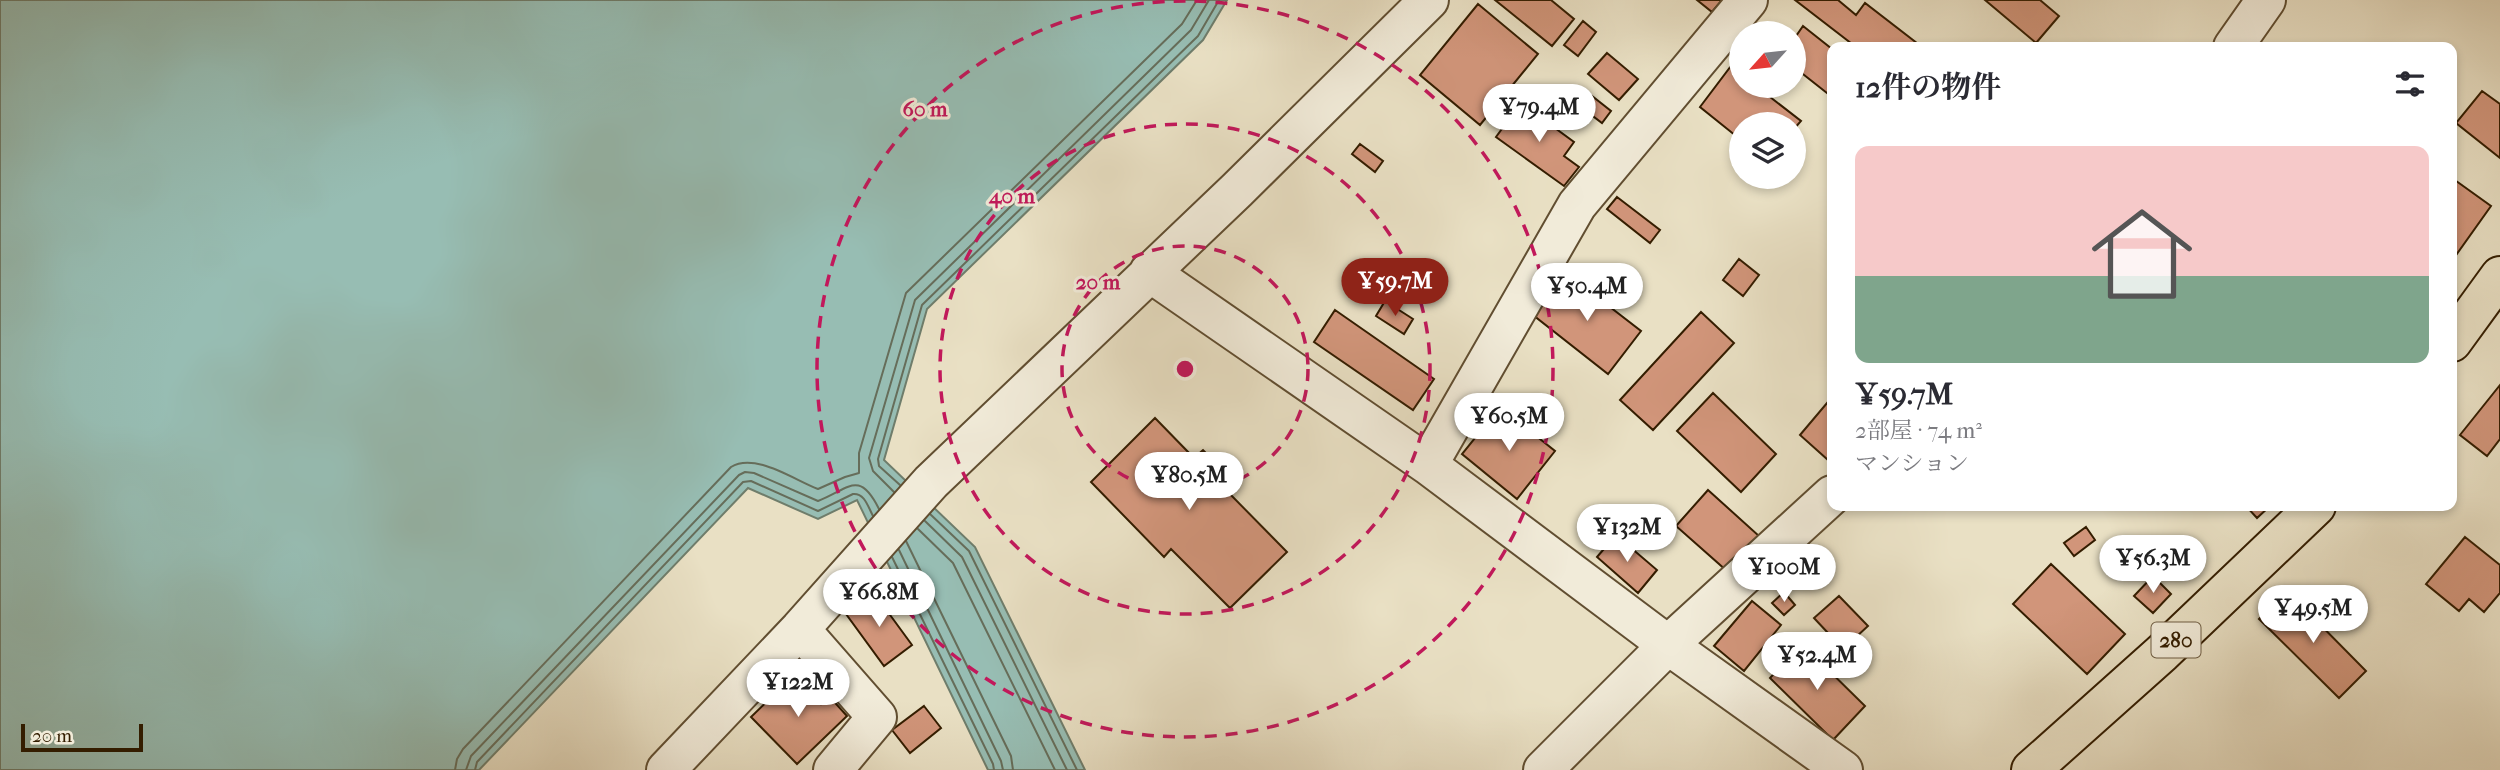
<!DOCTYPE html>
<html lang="ja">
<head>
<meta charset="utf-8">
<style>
  :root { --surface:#fff; --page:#f2f2f3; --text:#2b2b33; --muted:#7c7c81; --line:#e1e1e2; --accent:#8f2418 }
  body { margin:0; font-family:"IM FELL French Canon","Noto Serif JP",serif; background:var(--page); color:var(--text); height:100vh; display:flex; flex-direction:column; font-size:26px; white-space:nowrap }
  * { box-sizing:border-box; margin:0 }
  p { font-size:23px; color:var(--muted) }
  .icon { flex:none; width:38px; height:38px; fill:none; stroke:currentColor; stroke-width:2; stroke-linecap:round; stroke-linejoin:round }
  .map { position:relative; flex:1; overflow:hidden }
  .details { position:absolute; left:1827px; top:42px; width:630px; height:469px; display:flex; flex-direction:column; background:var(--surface); border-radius:14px; box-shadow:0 4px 10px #0003 }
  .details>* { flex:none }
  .needle { width:46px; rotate:243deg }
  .controls { position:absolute; left:1729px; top:21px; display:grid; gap:14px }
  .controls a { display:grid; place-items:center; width:77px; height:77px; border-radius:50%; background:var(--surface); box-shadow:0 4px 10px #0003; font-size:35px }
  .scale { position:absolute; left:21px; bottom:18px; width:122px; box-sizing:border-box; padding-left:7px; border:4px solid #341d00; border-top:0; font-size:19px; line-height:24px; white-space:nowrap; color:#341d00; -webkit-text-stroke:5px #f1ebd9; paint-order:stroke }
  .price { position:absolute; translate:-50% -60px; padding:0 16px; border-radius:24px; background:#fff; color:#222; font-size:23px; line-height:46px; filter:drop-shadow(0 2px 4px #0008) }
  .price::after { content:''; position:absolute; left:50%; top:42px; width:21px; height:16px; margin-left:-10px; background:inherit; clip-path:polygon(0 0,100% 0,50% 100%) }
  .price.current { background:var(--accent); color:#fff }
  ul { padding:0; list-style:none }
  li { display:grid; align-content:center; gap:14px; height:371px; padding:0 28px }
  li+li { border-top:2px solid var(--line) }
  li span { display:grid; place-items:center; height:217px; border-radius:14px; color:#555 }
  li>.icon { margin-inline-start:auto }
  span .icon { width:126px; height:126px; fill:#fffc; stroke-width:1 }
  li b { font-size:30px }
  h2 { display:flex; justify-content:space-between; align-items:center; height:84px; padding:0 28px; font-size:30px }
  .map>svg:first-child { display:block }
  .water { fill:#97bdb3; stroke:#6f7d6b; stroke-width:2 }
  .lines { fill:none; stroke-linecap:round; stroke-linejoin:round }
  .shore { stroke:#666d5a; stroke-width:2 }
  .building { fill:#d1957a; stroke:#341d00; stroke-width:2 }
  .minor-casing { stroke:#614e31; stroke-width:42 }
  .highway-casing { stroke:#341d00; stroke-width:42 }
  .minor { stroke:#f1ebd9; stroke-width:38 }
  .highway { stroke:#e9e0c4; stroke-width:38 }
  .ring { fill:none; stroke:#c2185b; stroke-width:3.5; stroke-dasharray:12 9 }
  .labels { text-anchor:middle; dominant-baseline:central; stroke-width:6; stroke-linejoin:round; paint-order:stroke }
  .shield { fill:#f1ebd9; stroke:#6d5b41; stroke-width:2 }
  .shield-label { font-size:21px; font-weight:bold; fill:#341d00 }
  .centre { fill:#c2185b; stroke:#f1ebd9; stroke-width:3.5 }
  .ring-label { font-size:21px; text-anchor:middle; font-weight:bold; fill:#c2185b; stroke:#f1ebd9; stroke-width:6; stroke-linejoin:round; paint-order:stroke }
</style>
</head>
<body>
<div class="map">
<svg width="2500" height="770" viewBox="0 0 2500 770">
  <rect width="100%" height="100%" fill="#e9e0c4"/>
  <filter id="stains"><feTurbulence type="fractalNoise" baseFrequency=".00286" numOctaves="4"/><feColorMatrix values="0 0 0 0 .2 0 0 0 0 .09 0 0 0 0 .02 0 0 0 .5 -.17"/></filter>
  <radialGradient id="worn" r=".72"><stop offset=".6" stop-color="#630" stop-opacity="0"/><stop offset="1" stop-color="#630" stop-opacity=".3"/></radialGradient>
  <path class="water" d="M0,0H1227L1203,40L927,309L884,460L975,547L1085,770H988L857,500L818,519L748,488L479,770H0Z"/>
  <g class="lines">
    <path class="shore" d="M900,485L879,466L878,459L922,305L1198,36L1219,0
      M894,492L873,471L869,458L915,300L1191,30L1209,0
      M930,514L969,551L1077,770
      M925,521L962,557L1067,770
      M918,529L953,563L1055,770
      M906,541L1011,756L1013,770
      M899,550L1001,761L1003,770
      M892,557L993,764L994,770
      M455,770L457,759L463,749L731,467C755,452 794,480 818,489L845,477L859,473V453L906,293L1182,24L1197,0
      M466,770L471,756L739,475L745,472L754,473L818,501C849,489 859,469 879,509
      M475,770L477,762L743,482L751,481L818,511L853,494C865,493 868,507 873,516"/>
  </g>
  <path class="building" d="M1495,0H1551L1574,19L1552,46Z
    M1697,0H1722L1712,12Z
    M1795,0H1838L1856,15L1865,3L1922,47H1856Z
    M1985,0H2040L2059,16L2036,43Z
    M1478,4L1538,54L1480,125L1420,75Z
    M1583,21L1596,32L1578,56L1564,45Z
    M1803,26L1832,49V97L1794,67V39Z
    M1607,53L1638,79L1619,100L1588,74Z
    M1731,66L1741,75V86H1756L1801,121L1794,129V124H1741V140L1700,107Z
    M2482,91L2500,104V158L2456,123Z
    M1587,92L1611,111L1602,123L1577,104Z
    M1521,103L1574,142L1564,156L1579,167L1564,186L1496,137Z
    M1360,144L1383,161L1375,172L1352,154Z
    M2452,178L2491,206L2454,258L2452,257Z
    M1617,197L1660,230L1650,243L1607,209Z
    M1739,259L1759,275L1743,296L1723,280Z
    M1566,273L1641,331L1608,374L1533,315Z
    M1385,301L1413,319L1404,334L1376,316Z
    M1335,310L1434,379L1413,410L1314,342Z
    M1701,312L1734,343L1653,430L1620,400Z
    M2500,385V439L2487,456L2460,435Z
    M1713,393L1776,454L1741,492L1677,431Z
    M1827,403L1832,408V455L1828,460L1800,435Z
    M1500,407L1555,451L1517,499L1462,454Z
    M1155,418L1194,458L1203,450L1234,481L1225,489L1287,552L1230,608L1171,549L1164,557L1091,482Z
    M1708,490L1759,536L1727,571L1676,526Z
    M2246,506H2270L2257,518Z
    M2086,527L2095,540L2074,556L2064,543Z
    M1616,535L1657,570L1638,593L1597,557Z
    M2465,537L2500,565V593L2484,612L2469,599L2459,611L2426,584Z
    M2051,564L2125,634L2087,674L2013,604Z
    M2153,576L2171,594L2153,613L2134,596Z
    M2287,591L2366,671L2339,698L2259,619Z
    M1784,592L1795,605L1784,615L1772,603Z
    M874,593L912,645L884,666L846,614Z
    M1839,596L1868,626L1843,649L1814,618Z
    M1752,601L1781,625L1744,671L1714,646Z
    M1802,644L1865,706L1833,740L1770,678Z
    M793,676L821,704L829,696L847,716L797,764L751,717Z
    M924,706L941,728L910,753L892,730Z"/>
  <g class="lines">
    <defs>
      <path id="minor" d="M2233,47L2266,0
        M1149,272L1428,465L1668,645L1843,770
        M1428,465L1577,205L1748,0
        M800,629L877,717L833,770
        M666,770L800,629L931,482L1237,190L1429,0
        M1543,770L1668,645L1832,495"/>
      <path id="highway" d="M2452,342L2500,276
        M2031,770L2162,653L2316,506"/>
    </defs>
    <use href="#minor" class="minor-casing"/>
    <use href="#highway" class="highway-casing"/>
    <use href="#minor" class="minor"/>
    <use href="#highway" class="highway"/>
  </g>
  <g class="ring">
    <circle cx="1185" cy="369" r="123"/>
    <circle cx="1185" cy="369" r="245"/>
    <circle cx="1185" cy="369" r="368"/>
  </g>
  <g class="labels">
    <rect class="shield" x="2151.5" y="622.5" width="49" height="35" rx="5"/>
    <g class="shield-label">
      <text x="2176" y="640">280</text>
    </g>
  </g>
  <circle cx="1185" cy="369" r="10" class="centre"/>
  <g class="ring-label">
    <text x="925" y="116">60 m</text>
    <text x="1012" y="203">40 m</text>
    <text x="1098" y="289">20 m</text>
  </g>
  <rect width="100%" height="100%" filter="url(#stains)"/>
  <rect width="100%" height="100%" fill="url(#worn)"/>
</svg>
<div class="controls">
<a><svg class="needle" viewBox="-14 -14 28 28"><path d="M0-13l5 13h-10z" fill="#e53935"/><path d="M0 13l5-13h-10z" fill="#7c7c81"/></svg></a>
<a><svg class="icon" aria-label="layers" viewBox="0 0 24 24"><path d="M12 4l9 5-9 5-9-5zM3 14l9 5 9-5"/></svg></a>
</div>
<div class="scale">20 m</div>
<b class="price" style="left:1539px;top:144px">¥79.4M</b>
<b class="price current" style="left:1395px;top:318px">¥59.7M</b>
<b class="price" style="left:1587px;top:323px">¥50.4M</b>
<b class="price" style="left:1509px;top:453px">¥60.5M</b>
<b class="price" style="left:1189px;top:512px">¥80.5M</b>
<b class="price" style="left:1627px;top:564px">¥132M</b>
<b class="price" style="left:2153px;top:595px">¥56.3M</b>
<b class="price" style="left:1784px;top:604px">¥100M</b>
<b class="price" style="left:879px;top:629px">¥66.8M</b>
<b class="price" style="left:2313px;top:645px">¥49.5M</b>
<b class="price" style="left:1817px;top:692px">¥52.4M</b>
<b class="price" style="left:798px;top:719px">¥122M</b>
<section class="details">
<h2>12件の物件<svg class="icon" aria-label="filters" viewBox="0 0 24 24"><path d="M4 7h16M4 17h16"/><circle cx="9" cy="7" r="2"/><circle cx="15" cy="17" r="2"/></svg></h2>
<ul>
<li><span style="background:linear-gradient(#f6c9c9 60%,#7fa58c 0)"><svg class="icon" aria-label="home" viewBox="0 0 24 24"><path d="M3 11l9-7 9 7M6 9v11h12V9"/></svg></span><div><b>¥59.7M</b><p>2部屋 · 74 m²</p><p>マンション</p></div></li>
</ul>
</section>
</div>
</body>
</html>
